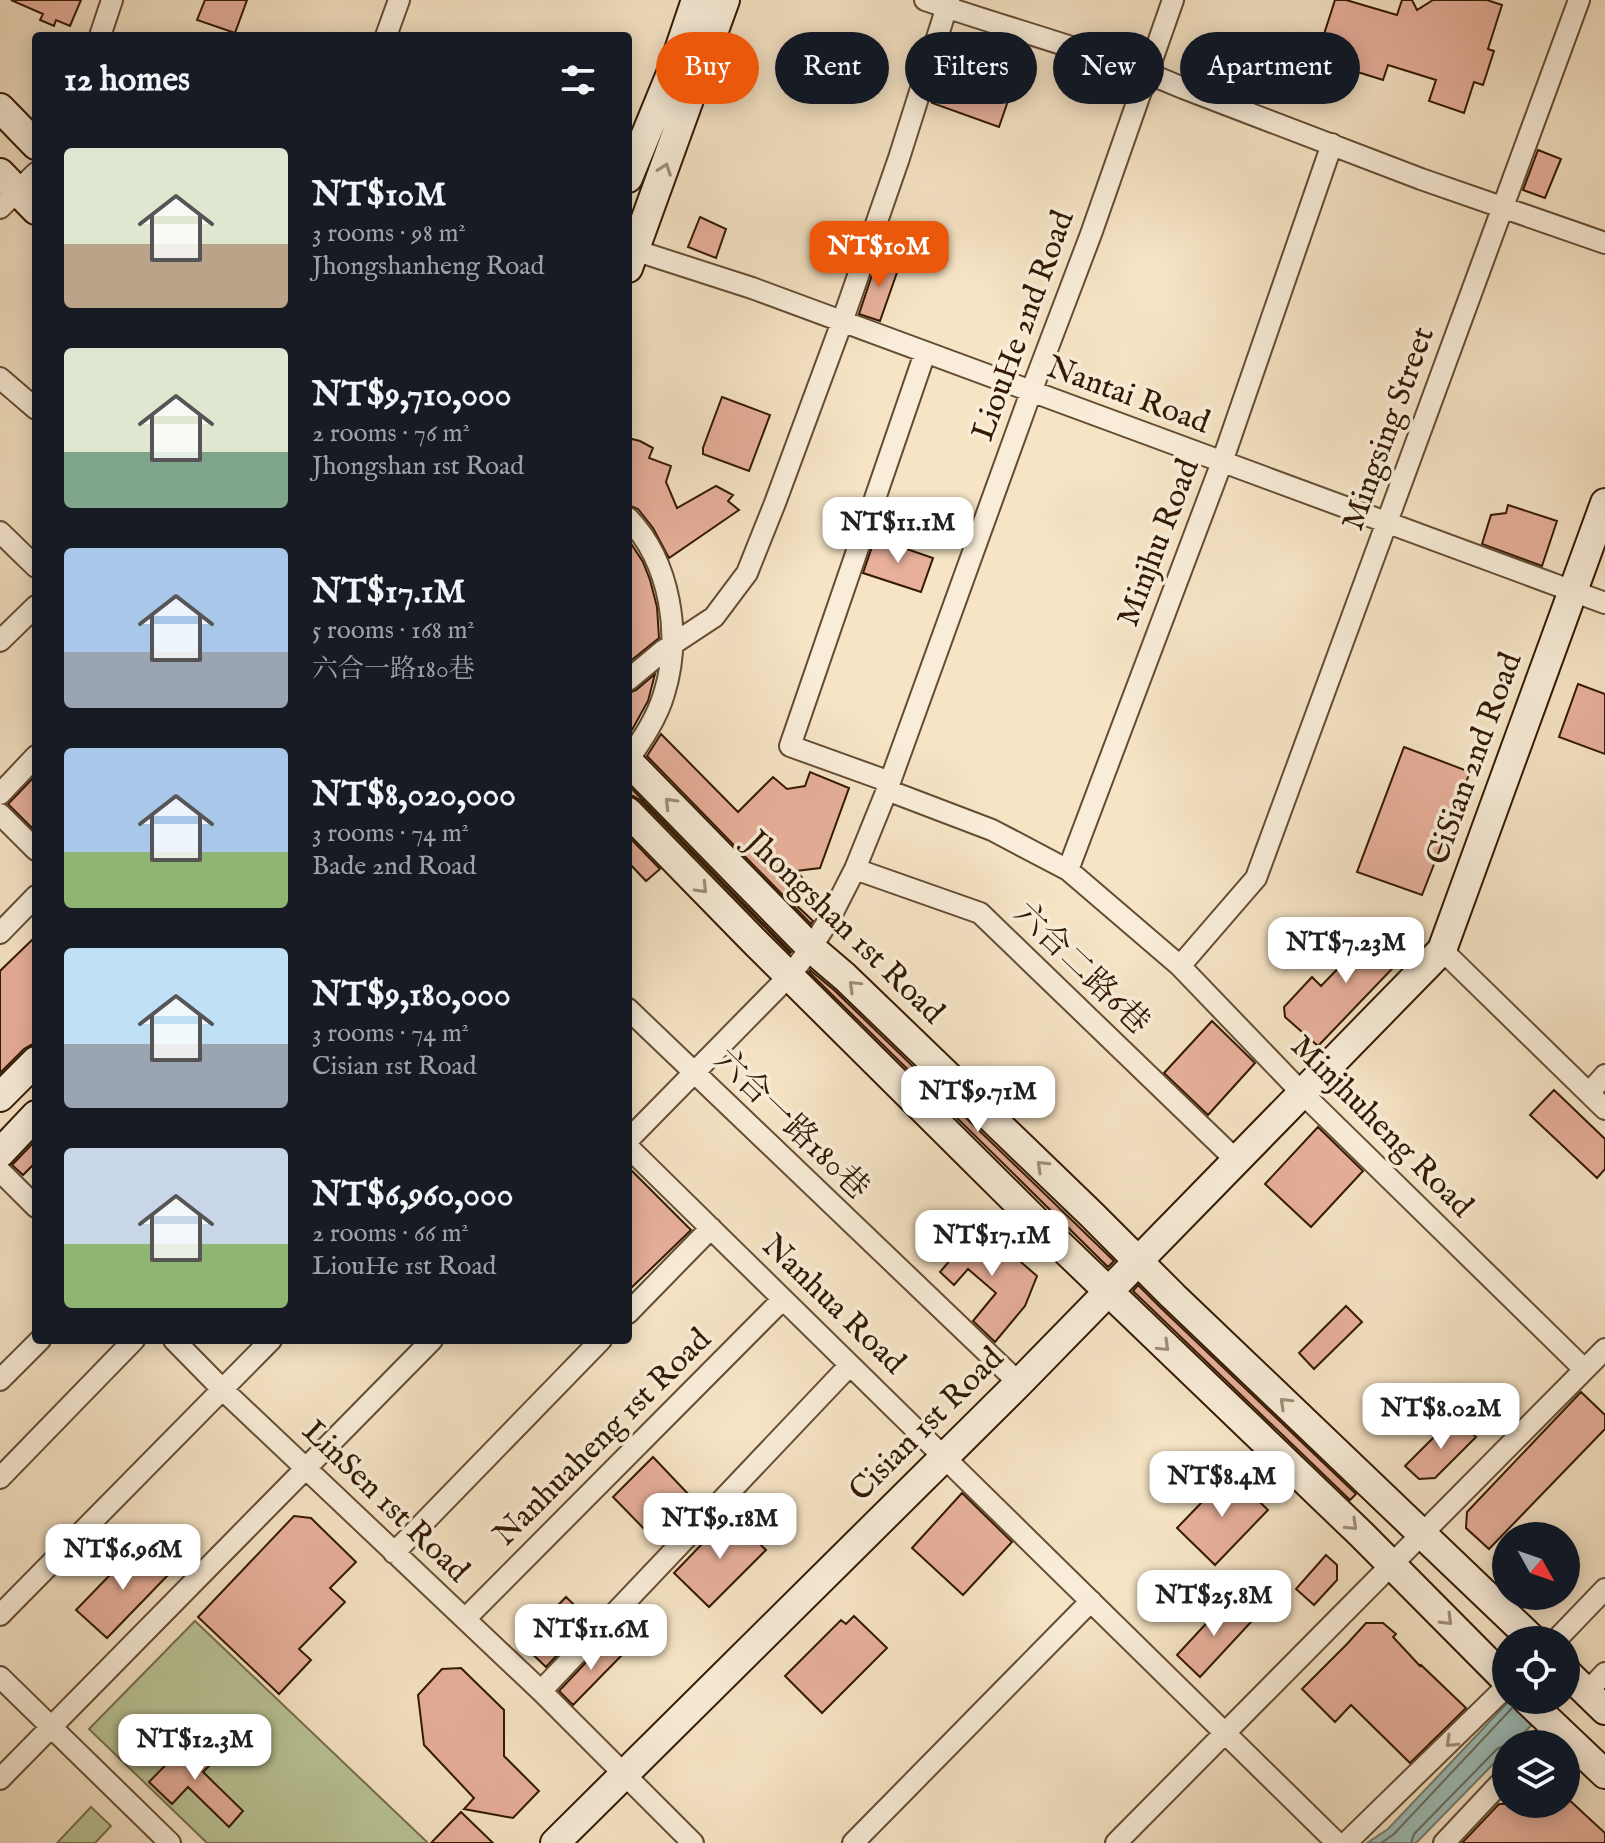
<!DOCTYPE html>
<html lang="en">
<head>
<meta charset="utf-8">
<style>
  :root { --surface:#171b24; --page:#242831; --text:#f1f3f6; --muted:#9ea1a6; --accent:#ea580c }
  body { margin:0; font-family:"IM FELL English","Noto Serif TC",serif; background:var(--page); color:var(--text); height:100vh; display:flex; flex-direction:column; font-size:30px; white-space:nowrap }
  * { box-sizing:border-box; margin:0 }
  p { font-size:26px; color:var(--muted) }
  .icon { flex:none; width:44px; height:44px; fill:none; stroke:currentColor; stroke-width:2; stroke-linecap:round; stroke-linejoin:round }
  .map { position:relative; flex:1; overflow:hidden }
  .sheet { position:absolute; left:32px; top:32px; width:600px; height:1312px; display:flex; flex-direction:column; background:var(--surface); border-radius:8px; box-shadow:0 4px 20px #0003 }
  .sheet>* { flex:none }
  .top-card { position:absolute; left:656px; top:32px; width:760px; height:72px; display:flex; gap:16px }
  .needle { width:52px; rotate:130deg }
  .tools { position:absolute; left:1492px; top:1522px; display:grid; gap:16px }
  .tools a { display:grid; place-items:center; width:88px; height:88px; border-radius:50%; background:var(--surface); box-shadow:0 4px 20px #0003; font-size:40px }
  .price { position:absolute; translate:-50% -68px; padding:0 18px; border-radius:16px; background:#fff; color:#222; font-size:26px; line-height:52px; filter:drop-shadow(0 2px 4px #0008) }
  .price::after { content:''; position:absolute; left:50%; top:48px; width:24px; height:18px; margin-left:-12px; background:inherit; clip-path:polygon(0 0,100% 0,50% 100%) }
  .price.current { background:var(--accent); color:#fff }
  ul { padding:0; list-style:none }
  li { display:flex; align-items:center; gap:24px; height:200px; padding:0 32px }
  li span { display:grid; place-items:center; flex:none; width:224px; height:160px; border-radius:8px; color:#555 }
  li>.icon { margin-inline-start:auto }
  span .icon { width:96px; height:96px; fill:#fffc; stroke-width:1 }
  li b { font-size:34px }
  h2 { display:flex; justify-content:space-between; align-items:center; height:96px; padding:0 32px; font-size:34px }
  .pill { padding:0 28px; border-radius:36px; background:var(--surface); box-shadow:0 4px 20px #0003; font-size:28px; line-height:72px }
  .pill.current { background:var(--accent); color:#fff }
  .map>svg:first-child { display:block }
  .green { fill:#bac597; stroke:#766f4c; stroke-width:2 }
  .water { fill:#9dbeba; stroke:#737c70; stroke-width:2 }
  .pier { fill:#f6e4c5 }
  .lines { fill:none; stroke-linecap:round; stroke-linejoin:round }
  .shore { stroke:#686c5e; stroke-width:2 }
  .building { fill:#e8b09b; stroke:#331902; stroke-width:2 }
  .street-casing { stroke:#644c33; stroke-width:24 }
  .secondary-casing { stroke:#331902; stroke-width:32 }
  .street { stroke:#f9edd9; stroke-width:20 }
  .secondary { stroke:#f9edd9; stroke-width:28 }
  .oneway { stroke:#a08e78 }
  .labels { text-anchor:middle; dominant-baseline:central; stroke-width:7; stroke-linejoin:round; paint-order:stroke }
  .street-label { font-size:32px; fill:#331902; stroke:#f9edd9 }
</style>
</head>
<body>
<div class="map">
<svg width="1605" height="1843" viewBox="0 0 1605 1843">
  <rect width="100%" height="100%" fill="#f6e4c5"/>
  <filter id="stains"><feTurbulence type="fractalNoise" baseFrequency=".0025" numOctaves="4"/><feColorMatrix values="0 0 0 0 .2 0 0 0 0 .09 0 0 0 0 .02 0 0 0 .5 -.17"/></filter>
  <radialGradient id="worn" r=".72"><stop offset=".6" stop-color="#630" stop-opacity="0"/><stop offset="1" stop-color="#630" stop-opacity=".3"/></radialGradient>
  <path class="green" d="M195,1621L428,1843H207L89,1729Z
    M91,1807L111,1826L95,1843H57Z"/>
  <path class="water" d="M1510,1700H1556L1513,1744H1506V1751L1416,1843H1367L1388,1829Z"/>
  <path class="pier" d="M1577,1624L1605,1650V1655L1566,1693V1640Z"/>
  <g class="lines">
    <path class="shore" d="M1381,1843L1394,1834L1513,1707
      M1411,1843L1414,1834L1497,1749L1506,1745"/>
  </g>
  <path class="building" d="M11,0H81L70,26L56,20L54,26L40,20L43,14Z
    M205,0H247L235,33L197,20Z
    M1335,0H1346L1397,15L1402,0H1412L1417,10L1433,0H1487L1502,5L1488,49L1494,51L1483,85L1474,82L1464,113L1429,101L1436,80L1388,65L1383,80L1316,59Z
    M954,40L1021,63L999,127L932,103Z
    M1538,150L1561,159L1545,198L1523,190Z
    M700,217L726,229L716,258L688,247Z
    M878,257L900,264L880,321L859,314Z
    M722,397L770,415L749,471L703,454V448Z
    M628,438L640,441L653,448L649,458L671,466L666,482L677,508L716,486L733,495L728,501L739,510L669,558L653,528L638,509L628,505Z
    M1508,505L1557,521L1542,566L1482,544L1491,515L1506,513Z
    M875,538L933,558L921,592L863,573Z
    M628,539L643,562L650,580L657,607L659,638L628,663Z
    M655,674L648,701L628,737V693L636,690Z
    M1578,684L1605,694V754L1559,737Z
    M661,734L738,812L773,777L787,789L805,786L810,772L849,788L820,868L796,871L809,885L793,902L813,921L811,924L647,756Z
    M1404,747L1470,772L1422,895L1357,872Z
    M36,775V832L8,804Z
    M628,785L791,952L790,953L640,800L633,796L628,795Z
    M628,836L660,869L646,881L628,862Z
    M1385,920L1413,947L1318,1046L1285,1017L1284,1007L1312,977L1321,986Z
    M36,936V1044L31,1045L24,1049L0,1073V971Z
    M810,970L834,990L1114,1261L1108,1267L809,972Z
    M1212,1021L1255,1063L1208,1115L1164,1073Z
    M1554,1090L1605,1139V1169L1597,1178L1530,1115Z
    M1318,1127L1363,1171L1311,1227L1265,1184Z
    M36,1140V1162L23,1175L12,1165Z
    M628,1167L691,1230L628,1291Z
    M975,1222L1037,1276L1025,1306L995,1342L973,1321L996,1293L968,1269L954,1285L940,1272L952,1258L948,1255Z
    M1138,1285L1161,1308L1356,1494L1350,1500L1133,1291Z
    M1346,1306L1362,1322L1314,1369L1299,1353Z
    M1581,1392L1605,1415V1429L1489,1549L1466,1528L1467,1512Z
    M1454,1417L1476,1437L1435,1478L1419,1479L1405,1466Z
    M653,1457L692,1498L652,1537L613,1497Z
    M1230,1473L1268,1510L1215,1565L1177,1528Z
    M962,1493L1012,1542L963,1595L912,1548Z
    M730,1515L766,1550L709,1607L674,1573Z
    M294,1516L311,1518L356,1562L330,1588L345,1602L299,1649L311,1660L279,1694L198,1617Z
    M139,1545L169,1574L107,1638L76,1610Z
    M1326,1555L1337,1565V1580L1314,1605L1296,1589Z
    M566,1597L590,1620L546,1667L521,1643Z
    M1228,1600L1251,1622L1200,1677L1177,1655Z
    M854,1616L887,1648L822,1713L785,1676L841,1620L846,1624Z
    M1366,1623H1383L1396,1634L1393,1637L1420,1666L1421,1665L1466,1708L1410,1763L1351,1705L1335,1722L1302,1689L1347,1644Z
    M607,1640L622,1655L573,1705L559,1691Z
    M461,1668L504,1710V1756L539,1791L513,1818L464,1809L474,1798L424,1745L418,1695L442,1669Z
    M192,1738L215,1760L203,1772L243,1811L229,1827L188,1787L172,1804L149,1782Z
    M1566,1797L1605,1833V1843H1462L1499,1804H1566Z
    M461,1812L493,1843H431Z"/>
  <g class="lines">
    <defs>
      <path id="street" d="M925,0C1011,30 1099,52 1183,88L1421,179L1605,243
        M100,36L112,0
        M386,36L399,0
        M0,208L36,173
        M628,248L752,288L1605,603
        M0,378L36,409
        M628,518C671,563 682,636 664,694C657,718 642,740 628,760
        M0,532L36,567
        M0,641L36,606
        M628,680L664,650L714,617L747,573L775,503L842,322L899,158L949,0
        M890,782L790,746L925,353
        M887,790L992,830L1068,870L1180,966L1302,1093L1584,1369
        M0,794L36,756
        M0,814L36,850
        M855,869L980,913L1236,1160
        M1068,870L1222,462L1332,144
        M0,933L36,896
        M1442,950L1605,1109
        M1180,966L1256,878L1579,0
        M628,1009L1019,1383
        M1589,1093L1605,1075
        M628,1140L790,975L811,948L830,918L855,869L887,790L1031,392L1091,234L1173,0
        M628,1147L1337,1843
        M0,1171L36,1207
        M628,1313L711,1228
        M174,1340L222,1389L541,1691L693,1843
        M0,1380L40,1340
        M0,1478L134,1340
        M394,1553L601,1340
        M0,1615L271,1340
        M465,1619L783,1299
        M1556,1640L1605,1589
        M0,1677L170,1843
        M541,1691L850,1365
        M1587,1692L1605,1673
        M1538,1744L1554,1727
        M0,1779L432,1340
        M853,1843L1091,1601
        M1116,1843L1605,1349
        M1346,1843L1506,1687
        M1444,1843L1506,1777"/>
      <path id="secondary" d="M0,108L36,145
        M0,173L36,210
        M628,178L672,71L696,0
        M628,268L725,0
        M628,761L811,948L845,977L1092,1215L1173,1296L1533,1640
        M628,812L753,940L1057,1242L1361,1534L1506,1680
        M0,1097L36,1061
        M0,1153L36,1115
        M1566,1672L1605,1710
        M1527,1700L1605,1774
        M555,1843L1019,1383L1442,950L1605,503"/>
    </defs>
    <use href="#street" class="street-casing"/>
    <use href="#secondary" class="secondary-casing"/>
    <use href="#street" class="street"/>
    <use href="#secondary" class="secondary"/>
  </g>
  <defs><path id="oneway-chevron" d="M-2-3.5L2.5 0L-2 3.5" fill="none" stroke-width="1.6" stroke-linecap="round" stroke-linejoin="round" transform="scale(2)"/></defs>
  <g class="oneway">
    <use href="#oneway-chevron" transform="translate(665 169) rotate(-70)"/>
    <use href="#oneway-chevron" transform="translate(670 803) rotate(-134)"/>
    <use href="#oneway-chevron" transform="translate(702 888) rotate(46)"/>
    <use href="#oneway-chevron" transform="translate(854 986) rotate(-136)"/>
    <use href="#oneway-chevron" transform="translate(1042 1166) rotate(-136)"/>
    <use href="#oneway-chevron" transform="translate(1164 1346) rotate(44)"/>
    <use href="#oneway-chevron" transform="translate(1285 1403) rotate(-136)"/>
    <use href="#oneway-chevron" transform="translate(1352 1525) rotate(44)"/>
    <use href="#oneway-chevron" transform="translate(1447 1620) rotate(45)"/>
    <use href="#oneway-chevron" transform="translate(1451 1742) rotate(136)"/>
  </g>
  <g class="labels">
    <g class="street-label">
      <text transform="translate(1024 326) rotate(-70)">LiouHe 2nd Road</text>
      <text transform="translate(1128 396) rotate(20)">Nantai Road</text>
      <text transform="translate(1389 429) rotate(-70)">Mingsing Street</text>
      <text transform="translate(1159 543) rotate(-69)">Minjhu Road</text>
      <text transform="translate(1475 759) rotate(-70)">CiSian 2nd Road</text>
      <text transform="translate(844 928) rotate(44)">Jhongshan 1st Road</text>
      <text transform="translate(1081 969) rotate(44)">六合二路6巷</text>
      <text transform="translate(791 1125) rotate(44)">六合一路180巷</text>
      <text transform="translate(1381 1127) rotate(45)">Minjhuheng Road</text>
      <text transform="translate(833 1305) rotate(44)">Nanhua Road</text>
      <text transform="translate(927 1425) rotate(-45)">Cisian 1st Road</text>
      <text transform="translate(603 1438) rotate(-45)">Nanhuaheng 1st Road</text>
      <text transform="translate(385 1502) rotate(44)">LinSen 1st Road</text>
    </g>
  </g>
  <rect width="100%" height="100%" filter="url(#stains)"/>
  <rect width="100%" height="100%" fill="url(#worn)"/>
</svg>
<div class="tools">
<a><svg class="needle" viewBox="-14 -14 28 28"><path d="M0-13l5 13h-10z" fill="#e53935"/><path d="M0 13l5-13h-10z" fill="#9ea1a6"/></svg></a>
<a><svg class="icon" aria-label="locate" viewBox="0 0 24 24"><circle cx="12" cy="12" r="6"/><path d="M12 2v4M12 18v4M2 12h4M18 12h4"/></svg></a>
<a><svg class="icon" aria-label="layers" viewBox="0 0 24 24"><path d="M12 4l9 5-9 5-9-5zM3 14l9 5 9-5"/></svg></a>
</div>
<b class="price current" style="left:879px;top:289px">NT$10M</b>
<b class="price" style="left:898px;top:565px">NT$11.1M</b>
<b class="price" style="left:1346px;top:985px">NT$7.23M</b>
<b class="price" style="left:978px;top:1134px">NT$9.71M</b>
<b class="price" style="left:992px;top:1278px">NT$17.1M</b>
<b class="price" style="left:1441px;top:1451px">NT$8.02M</b>
<b class="price" style="left:1222px;top:1519px">NT$8.4M</b>
<b class="price" style="left:720px;top:1561px">NT$9.18M</b>
<b class="price" style="left:123px;top:1592px">NT$6.96M</b>
<b class="price" style="left:1214px;top:1638px">NT$25.8M</b>
<b class="price" style="left:591px;top:1672px">NT$11.6M</b>
<b class="price" style="left:195px;top:1782px">NT$12.3M</b>
<div class="top-card">
<a class="pill current">Buy</a>
<a class="pill">Rent</a>
<a class="pill">Filters</a>
<a class="pill">New</a>
<a class="pill">Apartment</a>
</div>
<section class="sheet">
<h2>12 homes<svg class="icon" aria-label="filters" viewBox="0 0 24 24"><path d="M4 7h16M4 17h16"/><circle cx="9" cy="7" r="2"/><circle cx="15" cy="17" r="2"/></svg></h2>
<ul>
<li><span style="background:linear-gradient(#dfe7d0 60%,#b9a48a 0)"><svg class="icon" aria-label="home" viewBox="0 0 24 24"><path d="M3 11l9-7 9 7M6 9v11h12V9"/></svg></span><div><b>NT$10M</b><p>3 rooms · 98 m²</p><p>Jhongshanheng Road</p></div></li>
<li><span style="background:linear-gradient(#dfe7d0 65%,#7fa58c 0)"><svg class="icon" aria-label="home" viewBox="0 0 24 24"><path d="M3 11l9-7 9 7M6 9v11h12V9"/></svg></span><div><b>NT$9,710,000</b><p>2 rooms · 76 m²</p><p>Jhongshan 1st Road</p></div></li>
<li><span style="background:linear-gradient(#a9c7e8 65%,#9aa5b1 0)"><svg class="icon" aria-label="home" viewBox="0 0 24 24"><path d="M3 11l9-7 9 7M6 9v11h12V9"/></svg></span><div><b>NT$17.1M</b><p>5 rooms · 168 m²</p><p>六合一路180巷</p></div></li>
<li><span style="background:linear-gradient(#a9c7e8 65%,#8fb573 0)"><svg class="icon" aria-label="home" viewBox="0 0 24 24"><path d="M3 11l9-7 9 7M6 9v11h12V9"/></svg></span><div><b>NT$8,020,000</b><p>3 rooms · 74 m²</p><p>Bade 2nd Road</p></div></li>
<li><span style="background:linear-gradient(#bfe0f5 60%,#9aa5b1 0)"><svg class="icon" aria-label="home" viewBox="0 0 24 24"><path d="M3 11l9-7 9 7M6 9v11h12V9"/></svg></span><div><b>NT$9,180,000</b><p>3 rooms · 74 m²</p><p>Cisian 1st Road</p></div></li>
<li><span style="background:linear-gradient(#c9d6e8 60%,#8fb573 0)"><svg class="icon" aria-label="home" viewBox="0 0 24 24"><path d="M3 11l9-7 9 7M6 9v11h12V9"/></svg></span><div><b>NT$6,960,000</b><p>2 rooms · 66 m²</p><p>LiouHe 1st Road</p></div></li>
</ul>
</section>
</div>
</body>
</html>
